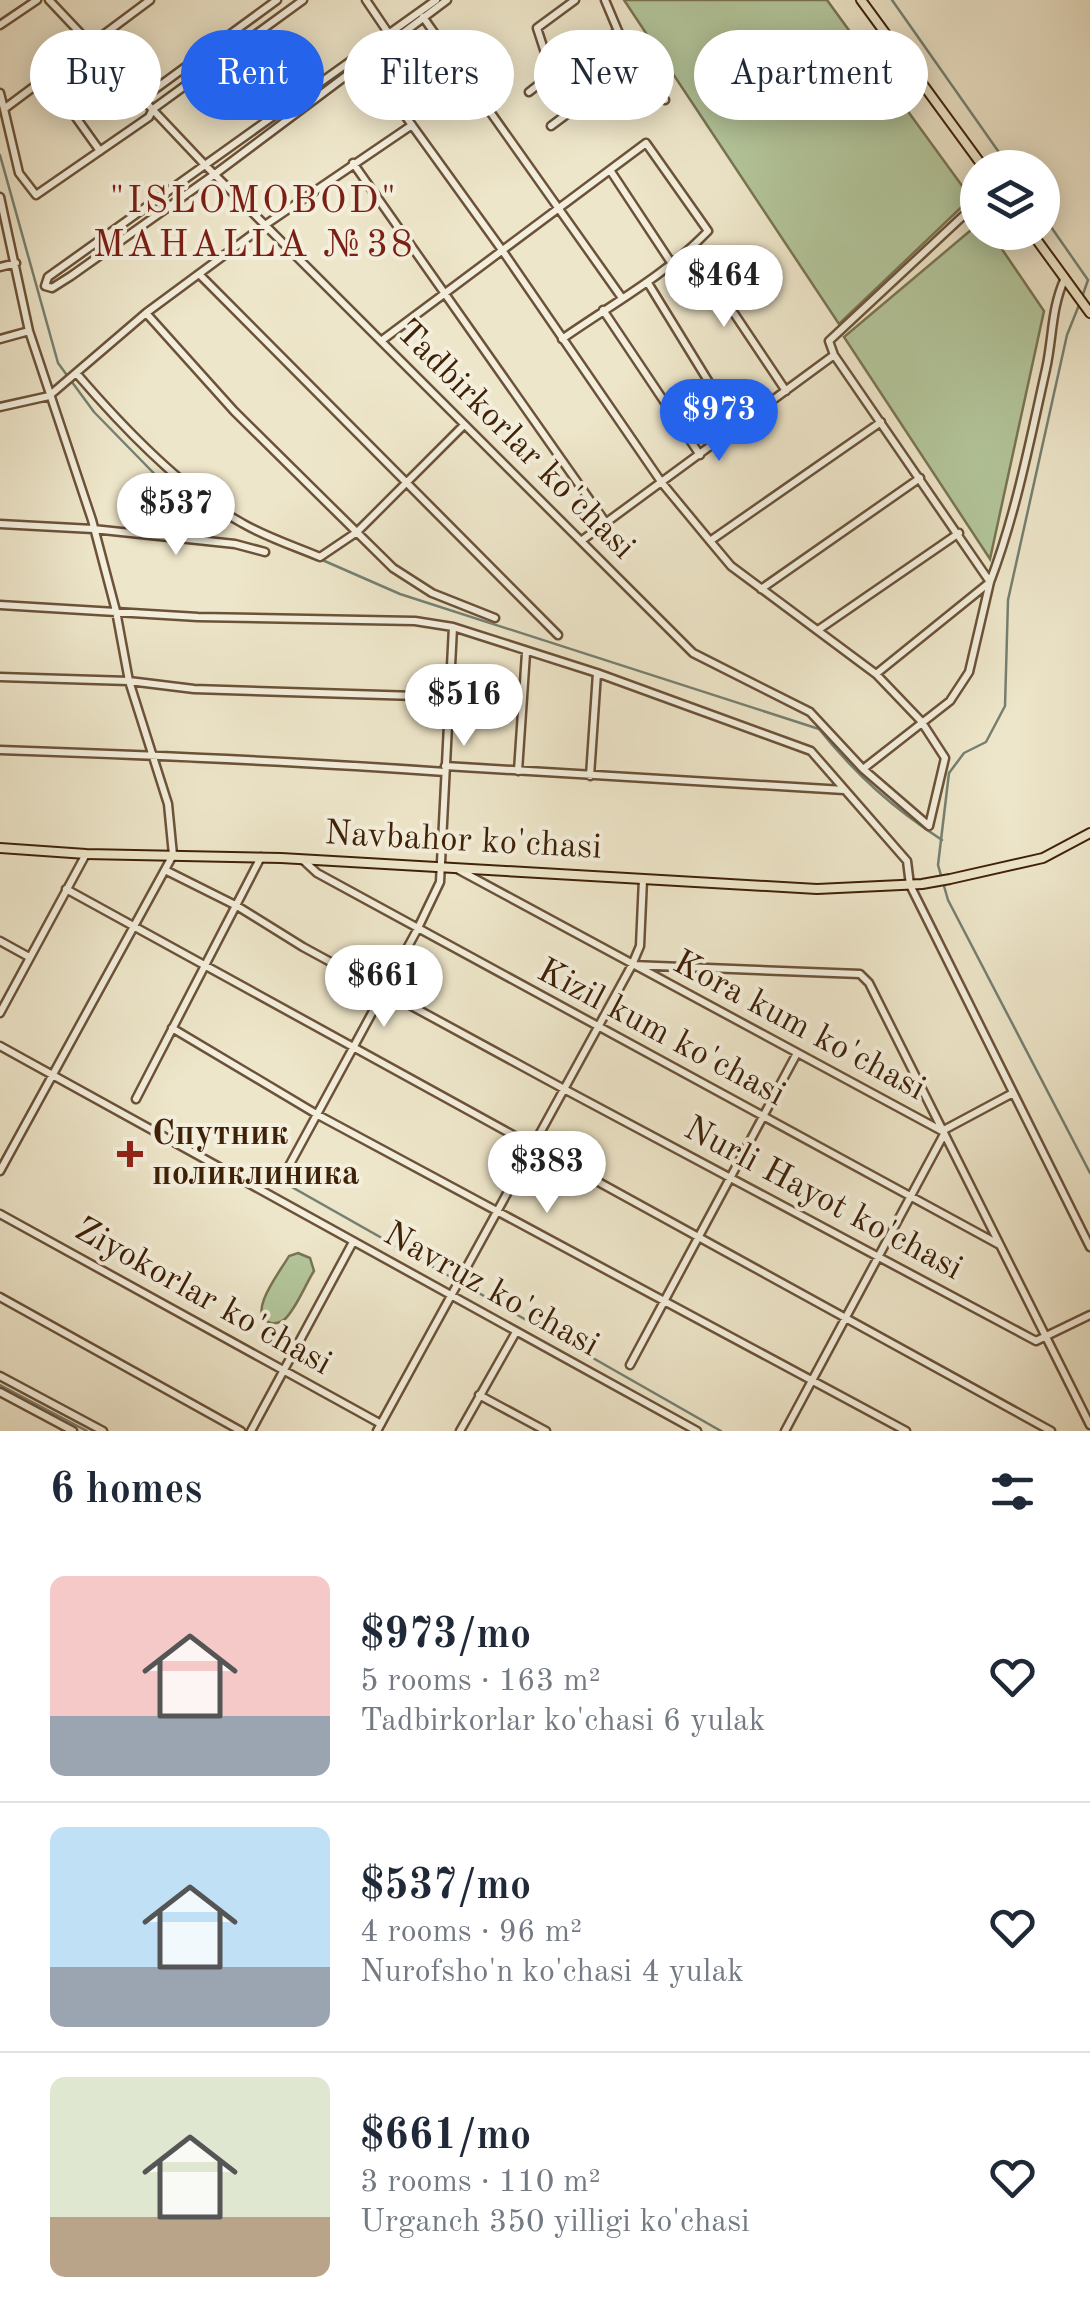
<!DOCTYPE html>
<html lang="en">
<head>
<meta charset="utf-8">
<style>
  :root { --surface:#fff; --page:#f2f2f3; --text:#1f2937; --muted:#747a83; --line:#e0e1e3; --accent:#2563eb }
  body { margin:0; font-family:"Old Standard TT",serif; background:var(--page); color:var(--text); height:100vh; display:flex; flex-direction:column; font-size:38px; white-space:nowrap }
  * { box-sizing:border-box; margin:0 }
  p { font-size:32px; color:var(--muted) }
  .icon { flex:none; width:55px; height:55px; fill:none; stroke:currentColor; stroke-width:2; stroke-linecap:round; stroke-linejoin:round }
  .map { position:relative; height:1431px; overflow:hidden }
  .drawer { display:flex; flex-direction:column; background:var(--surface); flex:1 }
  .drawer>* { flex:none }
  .guide { position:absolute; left:30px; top:30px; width:1030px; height:90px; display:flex; gap:20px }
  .buttons { position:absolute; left:960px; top:150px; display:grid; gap:20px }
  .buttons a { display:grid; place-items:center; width:100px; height:100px; border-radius:50%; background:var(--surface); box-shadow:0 5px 25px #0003; font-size:50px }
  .price { position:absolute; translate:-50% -85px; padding:0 22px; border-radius:35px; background:#fff; color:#222; font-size:32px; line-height:65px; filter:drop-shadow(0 2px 5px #0008) }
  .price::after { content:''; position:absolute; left:50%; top:60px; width:30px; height:22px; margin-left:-15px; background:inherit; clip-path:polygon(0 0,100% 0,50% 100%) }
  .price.current { background:var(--accent); color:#fff }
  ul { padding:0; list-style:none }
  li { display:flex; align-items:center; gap:30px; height:250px; padding:0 50px }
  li+li { border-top:2px solid var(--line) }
  li span { display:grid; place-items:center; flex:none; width:280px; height:200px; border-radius:15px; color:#555 }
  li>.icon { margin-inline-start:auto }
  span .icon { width:120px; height:120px; fill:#fffc; stroke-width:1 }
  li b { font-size:42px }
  h2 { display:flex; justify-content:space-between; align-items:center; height:120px; padding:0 50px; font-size:42px }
  .chip { padding:0 35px; border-radius:45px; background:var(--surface); box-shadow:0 5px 25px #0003; font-size:35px; line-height:90px }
  .chip.current { background:var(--accent); color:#fff }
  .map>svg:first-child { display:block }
  .green { fill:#b3c69b; stroke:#797451; stroke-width:2.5 }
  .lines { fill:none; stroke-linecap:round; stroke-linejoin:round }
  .stream { stroke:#758072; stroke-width:2.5 }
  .minor-casing { stroke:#6b5238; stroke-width:11 }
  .major-casing { stroke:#3f2107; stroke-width:12 }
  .minor { stroke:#f4efdd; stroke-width:6 }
  .major { stroke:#eee6ca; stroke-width:8 }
  .poi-dot { fill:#8f2418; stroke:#f4efdd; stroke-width:4 }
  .labels { text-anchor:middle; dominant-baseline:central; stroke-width:8; stroke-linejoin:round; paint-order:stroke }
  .street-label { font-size:35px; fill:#3f2107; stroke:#f4efdd }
  .poi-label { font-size:35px; font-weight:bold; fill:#3f2107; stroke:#f4efdd; text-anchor:start }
  .neighbourhood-label { font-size:38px; letter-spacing:2.5px; fill:#7a1f14; stroke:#f4efdd }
</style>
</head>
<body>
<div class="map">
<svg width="1090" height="1431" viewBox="0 0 1090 1431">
  <rect width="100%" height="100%" fill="#eee6ca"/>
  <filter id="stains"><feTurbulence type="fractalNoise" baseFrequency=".002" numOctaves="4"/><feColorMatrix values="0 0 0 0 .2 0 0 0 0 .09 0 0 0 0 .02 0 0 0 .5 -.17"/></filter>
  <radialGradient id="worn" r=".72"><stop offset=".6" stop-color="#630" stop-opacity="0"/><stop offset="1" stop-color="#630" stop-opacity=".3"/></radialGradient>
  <path class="green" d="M624,0H827L971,198L839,324Z
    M977,225L978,232L991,233L1044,311L990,559L844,337Z
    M298,1253L310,1258L314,1271C305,1285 297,1307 285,1319C281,1322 276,1324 271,1323C244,1316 282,1269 289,1256Z"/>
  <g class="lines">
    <path class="stream" d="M892,0L1010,168
      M0,155L58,363L94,412L178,498L239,525
      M1042,214L1088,280L1082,297
      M1079,305L1067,335L1008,600L1005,706L986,742L964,753L949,773L938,865L948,900L1090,1173
      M320,559L400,594L819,729C856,775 893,808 942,840
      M253,1165L456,1280
      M463,1284L721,1431
      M0,1385L87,1431"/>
    <defs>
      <path id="minor" d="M49,0L204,164L693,653L810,712L863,769L929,826L945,758L921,721L876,674L731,566L710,541L662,483L502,250L365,60
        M150,0L4,109L19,173L36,195L149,117L153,109L303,0
        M366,0L389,34
        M436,0L48,277L45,286L52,288L71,276L215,174L447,0
        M605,0L618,31L665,100
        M423,17L622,298
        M0,25L37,0
        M552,74L618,31
        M47,77L100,151
        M529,92L552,74L537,28L575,0
        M0,93L4,109
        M143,98L277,0
        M551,126L638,61
        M353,163L606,523
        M610,170L672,264
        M0,197L29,331L92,520L116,611L129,681L168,804L173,855L0,1171
        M978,202L829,341L834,355L990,582
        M691,249L786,391
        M0,267L16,263
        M200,275L558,635
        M648,283L718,397L737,403L744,423
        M603,310L700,455
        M146,313L234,411L393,568L432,593L495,618
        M0,339L29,331
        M381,341L646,143L708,231C666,275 612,304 562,339
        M77,374C120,424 184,491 242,523C266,537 294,546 320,557L357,532L464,425
        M0,407L49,396L146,313L265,225L412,125
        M0,524L93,529L235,544L265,552
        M581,541L834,355
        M710,541L881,422
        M990,582C1016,514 1030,440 1046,369C1053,338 1051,308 1065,278
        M761,589L920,478
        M0,605L198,617L415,621L453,627L597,673L811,751L907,861L910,885L1090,1247
        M818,630L959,533
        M0,677L129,681L194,689L449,697
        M0,750C149,755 297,761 445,772
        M445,766L844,790
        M863,769L950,701L969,672L990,582L876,674
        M518,771L526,653
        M590,776L597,673
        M303,860L317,873L998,1244
        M165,870L237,906L303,947L564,1089L1036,1341L1090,1315
        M459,870L942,1131L1013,1093
        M66,889L1051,1431
        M0,941L29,957
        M632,965L860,974L869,983L1090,1425
        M0,1013L86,854
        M172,1028L318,1115L906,1431
        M0,1046L697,1431
        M136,1099L261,857
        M283,1177L417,930L440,882L453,627
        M0,1214L381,1424
        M0,1297L241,1431
        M630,1365L796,1055
        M0,1376L103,1431
        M0,1392L73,1431
        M479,1395L546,1431
        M251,1431L353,1242
        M377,1431L632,965L640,946L643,879
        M460,1431L516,1332
        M785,1431L943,1136"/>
      <path id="major" d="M861,0L984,168
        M1031,232L1090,313
        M0,848L86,854L281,858L817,889L922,884L950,879L1043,858L1090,833"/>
    </defs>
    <use href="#minor" class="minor-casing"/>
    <use href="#major" class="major-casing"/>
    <use href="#minor" class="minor"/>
    <use href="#major" class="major"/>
  </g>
  <path class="poi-dot" d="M125 1139h10v10h10v10h-10v10h-10v-10h-10v-10h10z"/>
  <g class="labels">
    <g class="street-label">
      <text transform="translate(515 440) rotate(45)">Tadbirkorlar ko'chasi</text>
      <text transform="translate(463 841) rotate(3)">Navbahor ko'chasi</text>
      <text transform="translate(799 1026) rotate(28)">Kora kum ko'chasi</text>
      <text transform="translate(661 1033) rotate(28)">Kizil kum ko'chasi</text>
      <text transform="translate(823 1199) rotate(28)">Nurli Hayot ko'chasi</text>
      <text transform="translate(491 1290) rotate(29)">Navruz ko'chasi</text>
      <text transform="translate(203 1297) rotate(29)">Ziyokorlar ko'chasi</text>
    </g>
    <g class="poi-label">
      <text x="152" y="1134">Спутник<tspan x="152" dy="40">поликлиника</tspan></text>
    </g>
    <g class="neighbourhood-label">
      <text x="254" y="202">"ISLOMOBOD"<tspan x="254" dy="44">MAHALLA №38</tspan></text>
    </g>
  </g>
  <rect width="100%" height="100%" filter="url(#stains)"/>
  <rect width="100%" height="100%" fill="url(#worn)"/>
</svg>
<div class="buttons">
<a><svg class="icon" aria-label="layers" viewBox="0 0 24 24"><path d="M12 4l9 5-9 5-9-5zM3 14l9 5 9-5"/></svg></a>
</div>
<b class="price" style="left:724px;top:330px">$464</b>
<b class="price current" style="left:719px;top:464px">$973</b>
<b class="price" style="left:176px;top:558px">$537</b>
<b class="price" style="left:464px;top:749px">$516</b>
<b class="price" style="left:384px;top:1030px">$661</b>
<b class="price" style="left:547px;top:1216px">$383</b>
<div class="guide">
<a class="chip">Buy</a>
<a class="chip current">Rent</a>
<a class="chip">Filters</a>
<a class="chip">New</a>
<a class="chip">Apartment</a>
</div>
</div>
<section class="drawer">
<h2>6 homes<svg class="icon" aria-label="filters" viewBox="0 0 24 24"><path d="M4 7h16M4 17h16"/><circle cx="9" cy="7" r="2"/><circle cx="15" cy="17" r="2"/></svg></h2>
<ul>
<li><span style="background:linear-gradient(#f6c9c9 70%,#9aa5b1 0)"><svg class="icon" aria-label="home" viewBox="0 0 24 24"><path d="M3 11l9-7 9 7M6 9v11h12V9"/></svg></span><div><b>$973/mo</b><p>5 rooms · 163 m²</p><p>Tadbirkorlar ko'chasi 6 yulak</p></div><svg class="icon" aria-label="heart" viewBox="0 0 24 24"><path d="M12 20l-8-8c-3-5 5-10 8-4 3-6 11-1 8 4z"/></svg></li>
<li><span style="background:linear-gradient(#bfe0f5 70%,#9aa5b1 0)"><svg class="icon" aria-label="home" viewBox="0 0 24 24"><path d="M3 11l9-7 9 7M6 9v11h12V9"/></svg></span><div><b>$537/mo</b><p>4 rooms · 96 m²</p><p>Nurofsho'n ko'chasi 4 yulak</p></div><svg class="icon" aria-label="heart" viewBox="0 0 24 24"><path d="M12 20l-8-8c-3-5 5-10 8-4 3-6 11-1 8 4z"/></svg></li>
<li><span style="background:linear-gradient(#dfe7d0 70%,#b9a48a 0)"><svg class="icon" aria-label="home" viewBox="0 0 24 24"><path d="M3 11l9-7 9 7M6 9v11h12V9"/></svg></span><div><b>$661/mo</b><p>3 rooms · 110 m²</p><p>Urganch 350 yilligi ko'chasi</p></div><svg class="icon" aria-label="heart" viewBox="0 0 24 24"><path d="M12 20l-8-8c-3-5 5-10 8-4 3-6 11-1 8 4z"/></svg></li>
</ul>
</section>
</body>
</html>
